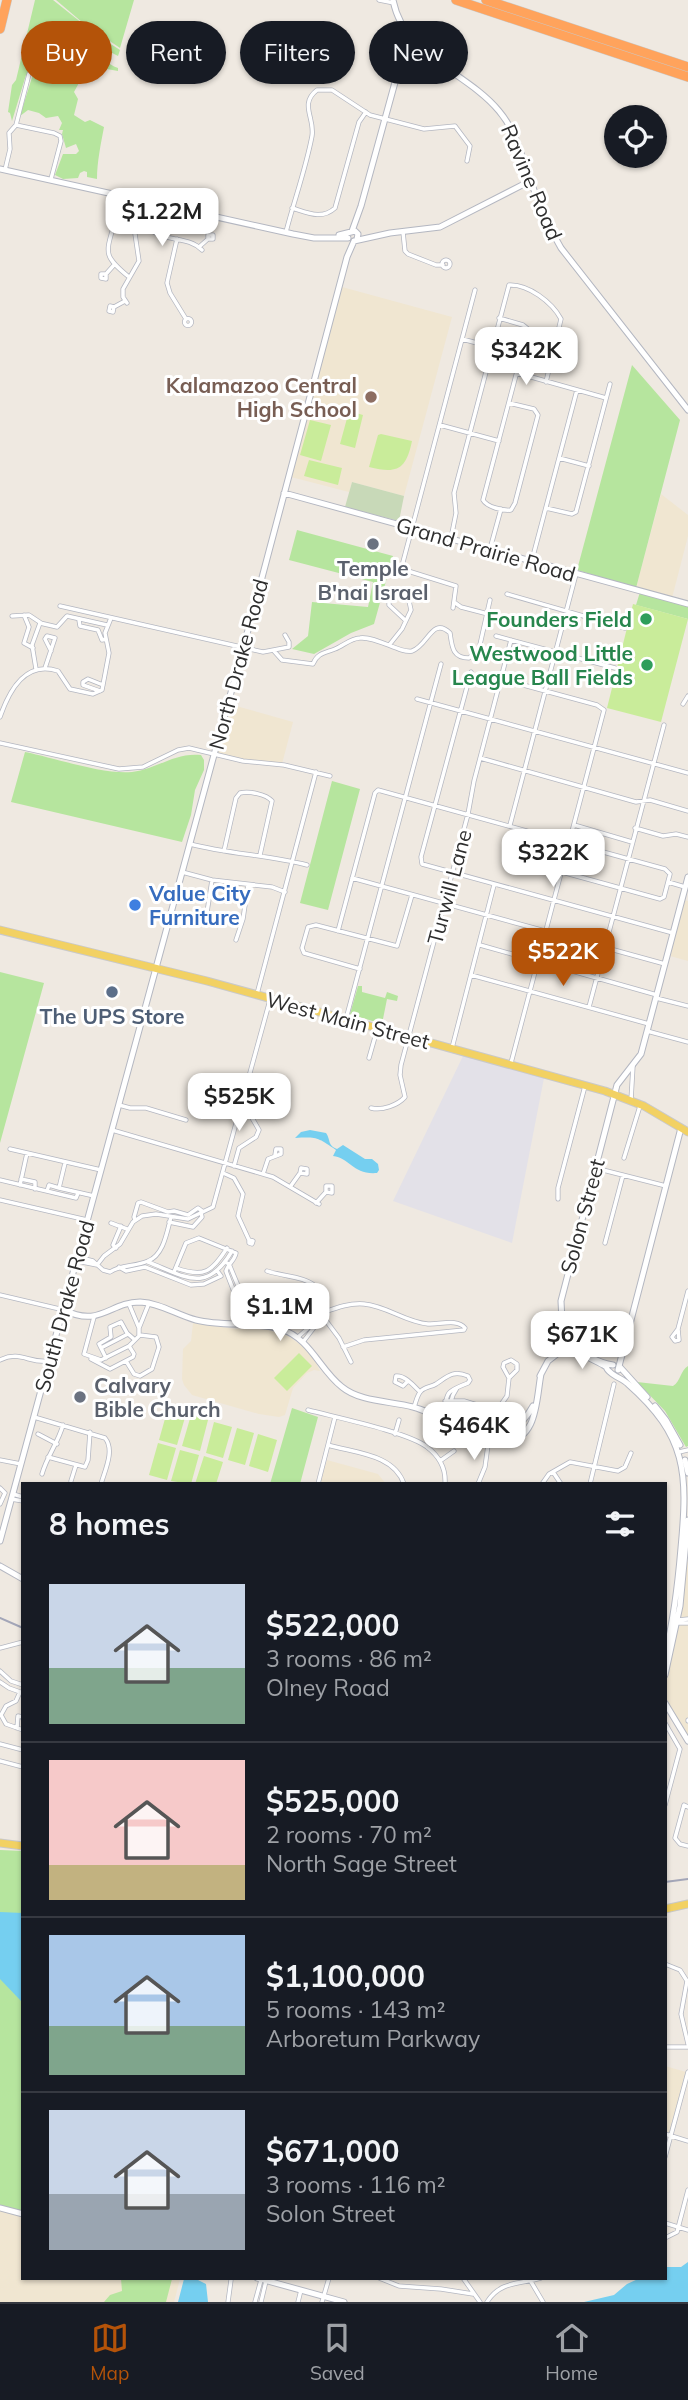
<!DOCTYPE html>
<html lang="en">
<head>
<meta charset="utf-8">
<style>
  :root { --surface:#171b24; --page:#20242c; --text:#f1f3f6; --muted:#9ea1a6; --line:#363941; --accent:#b45309 }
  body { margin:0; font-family:Mulish,sans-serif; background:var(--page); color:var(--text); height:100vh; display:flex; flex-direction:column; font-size:26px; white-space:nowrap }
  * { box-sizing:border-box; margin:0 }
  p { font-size:23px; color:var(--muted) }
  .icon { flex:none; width:38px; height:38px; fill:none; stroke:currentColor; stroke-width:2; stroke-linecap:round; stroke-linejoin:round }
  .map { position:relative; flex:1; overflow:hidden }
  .drawer { position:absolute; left:21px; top:1482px; width:646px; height:798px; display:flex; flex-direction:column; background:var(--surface); border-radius:0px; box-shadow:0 2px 5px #0004 }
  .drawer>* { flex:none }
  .banner { position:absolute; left:21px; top:21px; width:648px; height:63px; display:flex; gap:14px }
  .controls { position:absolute; left:604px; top:105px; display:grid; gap:14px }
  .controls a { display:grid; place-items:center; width:63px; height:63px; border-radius:50%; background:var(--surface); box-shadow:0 2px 5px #0004; font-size:35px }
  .price { position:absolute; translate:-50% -60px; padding:0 16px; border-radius:14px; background:#fff; color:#222; font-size:23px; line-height:46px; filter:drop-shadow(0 2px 4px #0008) }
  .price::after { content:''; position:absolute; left:50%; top:42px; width:21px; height:16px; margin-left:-10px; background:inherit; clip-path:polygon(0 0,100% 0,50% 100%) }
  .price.selected { background:var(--accent); color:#fff }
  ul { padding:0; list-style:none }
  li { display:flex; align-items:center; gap:21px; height:175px; padding:0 28px }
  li+li { border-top:2px solid var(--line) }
  li span { display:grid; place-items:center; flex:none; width:196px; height:140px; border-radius:0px; color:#555 }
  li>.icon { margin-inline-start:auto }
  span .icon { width:84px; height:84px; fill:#fffc; stroke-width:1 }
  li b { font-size:30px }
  h2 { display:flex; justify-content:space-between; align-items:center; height:84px; padding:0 28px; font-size:30px }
  .chip { padding:0 24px; border-radius:32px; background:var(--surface); box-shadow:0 2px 5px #0004; font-size:24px; line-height:63px }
  .chip.selected { background:var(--accent); color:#fff }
  .tabs { display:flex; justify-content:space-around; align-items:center; height:98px; border-top:2px solid var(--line); background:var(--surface); font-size:19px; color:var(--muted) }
  .tabs a { display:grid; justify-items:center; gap:4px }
  .tabs .selected { color:var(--accent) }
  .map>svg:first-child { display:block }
  .industrial { fill:#e3e1e8 }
  .education { fill:#f0e6d1 }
  .green { fill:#b6e59e }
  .cemetery { fill:#c8d9b8 }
  .pitch { fill:#c9ec9a }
  .water { fill:#75cff0 }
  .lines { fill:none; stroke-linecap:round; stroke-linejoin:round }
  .minor-casing { stroke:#b4b7c1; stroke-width:5 }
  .tertiary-casing { stroke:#b4b7c1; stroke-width:7 }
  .primary-casing { stroke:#c9c9c9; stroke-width:9 }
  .motorway-casing { stroke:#c9c9c9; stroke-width:10 }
  .minor { stroke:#fff; stroke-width:3.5 }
  .tertiary { stroke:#fff; stroke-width:5 }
  .primary { stroke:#f2d163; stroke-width:7 }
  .motorway { stroke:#ffa35c; stroke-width:9 }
  .rail { stroke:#a3a6b8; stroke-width:2 }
  .education-dot { fill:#8d6e63; stroke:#fff; stroke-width:2.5 }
  .worship-dot { fill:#6b7280; stroke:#fff; stroke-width:2.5 }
  .leisure-dot { fill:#2e9e5b; stroke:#fff; stroke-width:2.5 }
  .shop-dot { fill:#3f7fe0; stroke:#fff; stroke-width:2.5 }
  .service-dot { fill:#5c6f8a; stroke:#fff; stroke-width:2.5 }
  .labels { text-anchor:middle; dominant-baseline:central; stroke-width:6; stroke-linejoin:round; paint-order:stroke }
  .street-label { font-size:21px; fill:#2e2e2e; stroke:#fff }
  .education-label { font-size:21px; font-weight:bold; fill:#785e54; stroke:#fff; text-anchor:end }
  .worship-label { font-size:21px; font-weight:bold; fill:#5b616d; stroke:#fff }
  .leisure-label { font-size:21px; font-weight:bold; fill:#27864d; stroke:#fff; text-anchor:end }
  .shop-label { font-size:21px; font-weight:bold; fill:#366cbe; stroke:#fff; text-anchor:start }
  .service-label { font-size:21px; font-weight:bold; fill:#4e5e75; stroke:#fff }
</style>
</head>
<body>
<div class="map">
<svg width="688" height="2302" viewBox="0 0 688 2302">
  <rect width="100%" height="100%" fill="#efe9e1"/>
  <path class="industrial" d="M463,1056L544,1078L512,1243L393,1201Z"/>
  <path class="education" d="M342,287L452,317L404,496L352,482L349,492L291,477Z
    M661,494L688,515V536L672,598L636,588Z
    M229,704L293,722L282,764L244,761L215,754Z
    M685,900L688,901V961L670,956Z
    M193,1323L235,1329L268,1330L288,1336L305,1348L314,1359L320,1371L314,1370L307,1373L293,1388L285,1415L279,1417L259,1414L192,1395L184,1385L182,1379L183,1349L191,1341Z
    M327,1460L378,1474L386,1484H320Z
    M685,1561L688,1562V1737L666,1700L665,1692V1680L678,1628L681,1625Z
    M665,2066L686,2072L669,2133L665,2132Z
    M0,2208L23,2214V2278L180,2279L174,2302H0Z"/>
  <path class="green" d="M35,0H53L97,35L120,50L118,56L97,45L93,44C96,53 108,65 118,68V71L90,66L87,68L74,92L78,99L74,115L85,122L90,120L104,127C101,143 97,162 97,179L87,177V172L84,171L80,173L78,178L63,179L55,175L63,154H76L79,151L76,144L66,148L62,134L63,130H59L62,123L58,116L46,118L39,113L28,110L20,116L33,74L26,75L12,121L10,113L8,112L12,85L16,80Z
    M56,0H134L120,48L83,23Z
    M632,365L680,420L636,588L577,570Z
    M297,530L393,556L374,624L351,633L314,654L292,649L308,636L312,602L368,607L373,582L289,560Z
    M640,592L688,605V619L636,605Z
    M25,752C55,758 104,775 132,772C157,769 175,752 201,755L204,760V770L195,790L191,815L182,842L11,802Z
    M332,781L360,789L328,910L300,903Z
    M0,972L44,983L0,1143Z
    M358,986H362V992L385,998L387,992L398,996L397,1001L387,999L382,1024L350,1014Z
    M688,1366V1446L686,1447L665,1411L637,1382L673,1386C681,1381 680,1371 688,1366Z
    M292,1408L318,1417L300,1484H270Z
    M0,1850L23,1851V2215L0,2208Z
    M121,2279H172L166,2302H104L110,2295L122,2291Z"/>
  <path class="cemetery" d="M352,482L404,496L399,521L345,507Z"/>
  <path class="pitch" d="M349,411L363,415L355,448L340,444Z
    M310,420L331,425L321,461L300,455Z
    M381,434L412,441C406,470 397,474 369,467L378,435Z
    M309,460L342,468L338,485L304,476Z
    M633,604L688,619L661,722L607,708Z
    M299,1353L312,1366L287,1391L274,1378Z
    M168,1408L186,1414L177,1445L159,1440Z
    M191,1415L208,1420L200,1451L182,1446Z
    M214,1422L232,1427L223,1458L206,1453Z
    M237,1428L254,1433L245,1465L228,1460Z
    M258,1434L277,1440L268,1472L249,1466Z
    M158,1443L176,1448L167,1480L149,1475Z
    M180,1450L199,1455L191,1484L171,1481Z
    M204,1456L223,1462L216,1484H195Z"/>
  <path class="water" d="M310,1130L326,1133C331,1140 327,1145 337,1149L343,1145L365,1159H372L378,1164L379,1170L377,1173C353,1175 350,1158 333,1156L336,1150C317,1137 317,1137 295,1138L301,1132Z
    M0,1912L23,1913L22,2002L0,1979Z
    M688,2262V2302H584L614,2295L627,2284L638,2279L665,2278V2267H681Z
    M184,2279H196L206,2284L208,2302H178Z"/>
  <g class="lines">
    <defs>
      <path id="minor" d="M379,0L394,3
        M16,125L54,133L60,136L61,141L51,179
        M5,170L10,149L9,133L16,125L29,74
        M292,208C308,213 322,220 335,208L359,122L366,112
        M140,216L141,201
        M286,232C294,201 306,168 312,136C315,118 299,104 317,90H332L370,115L424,129L455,126L470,146L467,161
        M403,232L405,251L408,254L436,265H443
        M177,239L167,283L170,293L186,319
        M199,247L208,239H213V235H208V239
        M442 264a4 4 0 1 1 8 0a4 4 0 1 1-8 0Z
        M106,274V279L101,278V274H106L114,265
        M129,277C102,255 106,253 115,221L118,219C134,220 146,229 160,235C174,241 190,238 202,250
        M127,303L123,297V289L139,261L135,234L144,201
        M114,307L110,306L109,311L113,312L114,307L125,301
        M499,318L523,325L528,329
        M184.5 322a3.5 3.5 0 1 1 7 0a3.5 3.5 0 1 1-7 0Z
        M462,339L492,347
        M517,373L606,398
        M509,403L534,409L538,415L515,503L511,510C503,511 487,507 483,500L520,360
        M440,425L499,441
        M559,458L589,466
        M546,508L572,514L576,512L610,384
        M451,538L456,513L454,493L509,285C528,284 552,302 561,319L546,382
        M490,549L501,509
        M532,560L577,390
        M507,594L625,628
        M454,602L461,607L488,614
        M60,606L263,652L289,647V642L285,635
        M453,608L456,586L408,571L405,568L403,562L475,290
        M24,615L29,627L24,643L33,648
        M12,616L29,615L41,623
        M79,620L80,626L98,630L102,640L106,639
        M496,636L615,668
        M390,644L402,629L411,610L409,601L396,595L391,596L389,600V605L405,620
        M274,651L282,660L313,664C317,653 325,653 335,649C343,646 351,638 360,638C376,636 401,654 412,651C428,646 432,616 450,633C452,646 452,658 469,658L479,649L490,600
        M45,668L55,638L47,636L45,639L51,651
        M36,669L32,645L40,623L57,627L67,616L107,625
        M471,672L421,857L422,864L673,933
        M501,679L597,705L604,710L511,1063
        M100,691L83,685V682L88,679L103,685
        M417,699L688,773
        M683,704L688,696
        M0,717C9,691 25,660 58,671L70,689L93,694L102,690L109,653L105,633L111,618
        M0,743L119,769L143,767L178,750L189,748L243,761L284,765L330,776
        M480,758L636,802L650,800L688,811
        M510,825L576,574
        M574,825L632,842
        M635,828L663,836L676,834L688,837
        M190,844C228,854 268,855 307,865
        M224,851L236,798L240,793C249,791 266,794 272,801L260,855
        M182,872L212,880L272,887L285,892
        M352,878L665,964
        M668,882L685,887
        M205,925L212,880
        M338,931L375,793L378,790L665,869L670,874L664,897L660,899L562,872
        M236,940L243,919L248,885
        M480,945L657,995
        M360,969L304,953L302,948L308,927L316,925L397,946L412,895
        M471,975L649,1024
        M257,994L316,772
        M656,998L688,1006
        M589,1007L664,725
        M346,1019L441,664
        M647,1031L688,1042
        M452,1048L494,885
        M369,1058L377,1030
        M631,1100L633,1066
        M119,1105L130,1108H146L186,1120
        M371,1108C382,1111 398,1105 405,1097L400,1075L401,1065L468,814L474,781L511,640
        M112,1130L273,1177L319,1204
        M10,1149L101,1170
        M624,1158L640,1106
        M234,1166L239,1148L256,1137L259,1130L248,1111L250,1095L245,1093
        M595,1168L666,1186
        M223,1173L234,1178L243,1194L238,1216L249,1240L253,1241L252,1244L249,1243V1240
        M263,1174L268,1159L281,1154V1149H276L275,1155
        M21,1179L35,1182V1189
        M0,1180L76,1198L78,1193
        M20,1185L27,1153
        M290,1187L300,1173L301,1168L307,1169V1174L300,1173
        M59,1188L94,1196
        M59,1188L65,1163
        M47,1191L49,1185L59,1188
        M558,1199V1188L585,1086
        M0,1200L87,1220
        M316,1203L326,1192V1186H332V1193L326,1192
        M135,1220L134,1217L138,1203L141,1202L168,1212L174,1211L188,1215L198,1208L202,1211
        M169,1222L193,1227L202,1217L201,1212
        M111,1223L127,1229
        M605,1243L623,1175
        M116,1248L113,1245L121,1226
        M78,1257L93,1261L103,1270L110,1272C122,1264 135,1267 148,1261C164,1255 167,1231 171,1217
        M77,1261L97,1265
        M148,1262C186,1277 207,1294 232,1251
        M97,1265L104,1256L120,1244L133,1222L142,1216L156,1214L188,1219L213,1207L270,1000
        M119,1267L126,1271L145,1267L191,1285L204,1284L221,1276L218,1272
        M176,1268C204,1278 212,1272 227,1248
        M267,1271C294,1280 323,1273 322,1310
        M174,1272L186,1243L199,1238L236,1253C235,1260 228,1264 226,1271L236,1297L251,1292L250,1286L239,1288L229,1264L225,1262
        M0,1295L64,1310
        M129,1304L139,1328
        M286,1307L284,1303L280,1305L282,1310L290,1307L317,1315
        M316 1316a5 5 0 1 1 10 0a5 5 0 1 1-10 0Z
        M325,1312C338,1307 350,1303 364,1304C387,1306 405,1322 428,1324C439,1325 457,1318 465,1328L464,1330L364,1340L343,1347
        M94,1317L84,1354L101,1360L129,1346L139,1336V1328L149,1303
        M324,1318L339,1338L351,1362
        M678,1329L679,1340L675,1341L672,1337L678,1329L688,1291
        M298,1337L317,1320
        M303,1342L319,1321
        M101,1348L128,1334
        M106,1358L99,1344L111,1337L110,1327L121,1322L127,1333L135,1340
        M91,1359L110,1369L133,1357L134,1354L129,1346
        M0,1360C21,1350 29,1364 49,1361
        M126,1361L134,1374L140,1376L152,1369L159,1347L156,1337L140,1335
        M408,1381L403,1386L395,1382L396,1376C405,1375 414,1386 420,1392
        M445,1401H464L487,1408L500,1406L507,1396L509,1378L517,1370V1364L511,1360L504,1363L503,1367L509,1378
        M414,1407C416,1402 417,1395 421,1391C425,1387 431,1387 436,1384C448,1376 453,1370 468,1376L470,1380L468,1383C437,1395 453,1394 440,1417
        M308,1410C334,1417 408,1432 427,1447C439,1456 446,1469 445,1484
        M34,1417L105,1438C115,1450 105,1470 101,1484
        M445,1419L453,1395L457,1388
        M38,1434L57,1444
        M395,1434L399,1420
        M328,1445C355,1453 394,1454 404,1484
        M679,1452L688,1450
        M48,1457L85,1467L88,1460L90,1432
        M0,1460L21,1464
        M440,1461L454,1451
        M553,1472L561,1484
        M42,1474C47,1456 58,1443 63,1425
        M71,1481L76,1465
        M318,1484L335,1417
        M478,1484L485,1467L488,1445
        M542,1484L549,1474L570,1462L618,1471L625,1467L631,1453
        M590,1484L614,1384
        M0,1488L5,1493L0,1504
        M13,1494L23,1497
        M11,1499L23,1501
        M678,1620L688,1619
        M675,1623H688
        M0,1648L23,1642
        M0,1671L11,1681L23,1685
        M0,1682L9,1688L23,1693
        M20,1692L16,1701L6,1706L1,1715L6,1724L23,1730
        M688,1720V1721
        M665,1723L680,1749L665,1805
        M17,1728L18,1716L23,1717
        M0,1744L23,1750
        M0,1761L23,1767
        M688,1807L684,1805L675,1838L680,1844L688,1846
        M665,1964L680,1970L687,1981L681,2014L688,2044
        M665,2047H688
        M665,2134L688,2141
        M665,2157L688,2072
        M665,2223L688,2230
        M665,2238L677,2232L688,2190
        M379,2278L399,2286L441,2289L473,2294
        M463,2278L480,2302
        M530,2280L543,2302
        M228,2302L231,2280
        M255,2302L261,2280
        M261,2302L266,2281
        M298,2302L301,2290
        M322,2302L329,2278
        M487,2302C500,2281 520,2284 541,2278"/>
      <path id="tertiary" d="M393,0C404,57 466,71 499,111C516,131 521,155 530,179C538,203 548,226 561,248L688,410
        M0,169L293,234L314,238H348
        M352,231L361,206L408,35
        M339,235L355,231L358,234L357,239
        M354,241L390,233L440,227L530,181
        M284,493L688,604
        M64,1310C100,1328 110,1302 140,1302C160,1303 177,1315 196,1320C223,1327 254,1321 281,1329C311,1339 319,1369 342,1387C360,1402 391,1401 413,1407C444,1416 472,1436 503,1442C538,1441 536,1400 541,1374
        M578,1344C584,1356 600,1363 613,1365
        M619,1366L647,1397
        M618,1370L681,1128
        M540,1376L548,1361L570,1344
        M655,1406L666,1420L680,1445
        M485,1433C507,1436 523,1425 533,1406
        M685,1460L688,1473
        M0,1541L251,619L347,257L354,241
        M0,1566L23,1579
        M665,1654C674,1619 678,1584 681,1548C688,1473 687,1436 628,1384C623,1379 615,1377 610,1372C603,1366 611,1370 603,1365C592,1359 580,1354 570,1347V1338L562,1321L561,1301L617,1085L641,1054L688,877
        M665,1675L680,1606L688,1520
        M665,1703L688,1741
        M0,2208L23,2214
        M257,2278L344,2302"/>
      <path id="primary" d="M0,930L207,981L605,1091L644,1106L688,1132
        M0,1843L23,1846
        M665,1909L688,1904"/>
      <path id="motorway" d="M456,0L688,77
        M486,0L688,67
        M0,29L7,0"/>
    </defs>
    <use href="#minor" class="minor-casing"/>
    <use href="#tertiary" class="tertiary-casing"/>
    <use href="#primary" class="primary-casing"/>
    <use href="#motorway" class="motorway-casing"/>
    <use href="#minor" class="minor"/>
    <use href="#tertiary" class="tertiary"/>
    <use href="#primary" class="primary"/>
    <use href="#motorway" class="motorway"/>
    <path class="rail" d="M0,1618L23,1628
      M665,1882L688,1879"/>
  </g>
  <circle class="education-dot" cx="371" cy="397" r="7"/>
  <g class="worship-dot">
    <circle cx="373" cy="544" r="7"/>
    <circle cx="80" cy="1397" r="7"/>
  </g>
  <g class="leisure-dot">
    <circle cx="646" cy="619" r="7"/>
    <circle cx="647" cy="665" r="7"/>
  </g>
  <circle class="shop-dot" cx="135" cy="905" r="7"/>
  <circle class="service-dot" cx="112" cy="992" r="7"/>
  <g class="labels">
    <g class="street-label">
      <text transform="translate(532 182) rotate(67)">Ravine Road</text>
      <text transform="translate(486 549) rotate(16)">Grand Prairie Road</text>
      <text transform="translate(238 664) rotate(-75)">North Drake Road</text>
      <text transform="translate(449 887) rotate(-75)">Turwill Lane</text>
      <text transform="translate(348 1020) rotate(15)">West Main Street</text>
      <text transform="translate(582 1216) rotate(-75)">Solon Street</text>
      <text transform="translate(64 1306) rotate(-75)">South Drake Road</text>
    </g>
    <g class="education-label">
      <text x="357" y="385">Kalamazoo Central<tspan x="357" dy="24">High School</tspan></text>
    </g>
    <g class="worship-label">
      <text x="373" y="568">Temple<tspan x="373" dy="24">B'nai Israel</tspan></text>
      <text x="94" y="1385" text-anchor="start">Calvary<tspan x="94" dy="24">Bible Church</tspan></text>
    </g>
    <g class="leisure-label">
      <text x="632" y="619">Founders Field</text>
      <text x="633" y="653">Westwood Little<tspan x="633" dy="24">League Ball Fields</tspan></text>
    </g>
    <g class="shop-label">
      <text x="149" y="893">Value City<tspan x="149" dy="24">Furniture</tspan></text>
    </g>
    <g class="service-label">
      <text x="112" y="1016">The UPS Store</text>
    </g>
  </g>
</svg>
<div class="controls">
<a><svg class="icon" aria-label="locate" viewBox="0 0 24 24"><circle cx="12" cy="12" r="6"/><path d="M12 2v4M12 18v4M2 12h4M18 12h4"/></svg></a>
</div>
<b class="price" style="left:162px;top:248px">$1.22M</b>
<b class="price" style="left:526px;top:387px">$342K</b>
<b class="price" style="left:553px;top:889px">$322K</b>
<b class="price selected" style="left:563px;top:988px">$522K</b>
<b class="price" style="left:239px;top:1133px">$525K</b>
<b class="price" style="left:280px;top:1343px">$1.1M</b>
<b class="price" style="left:582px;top:1371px">$671K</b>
<b class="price" style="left:474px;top:1462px">$464K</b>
<div class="banner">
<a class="chip selected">Buy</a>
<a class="chip">Rent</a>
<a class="chip">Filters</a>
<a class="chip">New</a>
</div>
<section class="drawer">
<h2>8 homes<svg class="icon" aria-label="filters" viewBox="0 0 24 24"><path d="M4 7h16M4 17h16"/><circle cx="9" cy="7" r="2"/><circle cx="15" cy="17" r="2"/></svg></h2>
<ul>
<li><span style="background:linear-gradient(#c9d6e8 60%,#7fa58c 0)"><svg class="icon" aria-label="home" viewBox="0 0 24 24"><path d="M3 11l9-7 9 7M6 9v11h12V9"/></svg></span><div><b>$522,000</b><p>3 rooms · 86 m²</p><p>Olney Road</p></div></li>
<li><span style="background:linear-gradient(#f6c9c9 75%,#c2b280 0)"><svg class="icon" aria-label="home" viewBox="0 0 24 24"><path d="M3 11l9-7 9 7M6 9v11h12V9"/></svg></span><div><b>$525,000</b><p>2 rooms · 70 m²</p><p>North Sage Street</p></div></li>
<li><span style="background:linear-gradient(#a9c7e8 65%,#7fa58c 0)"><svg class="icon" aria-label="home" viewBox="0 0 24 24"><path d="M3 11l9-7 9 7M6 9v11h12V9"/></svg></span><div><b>$1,100,000</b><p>5 rooms · 143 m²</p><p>Arboretum Parkway</p></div></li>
<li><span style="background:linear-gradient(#c9d6e8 60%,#9aa5b1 0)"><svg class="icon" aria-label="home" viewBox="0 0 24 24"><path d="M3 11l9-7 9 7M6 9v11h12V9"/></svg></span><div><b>$671,000</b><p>3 rooms · 116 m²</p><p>Solon Street</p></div></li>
</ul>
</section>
</div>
<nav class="tabs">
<a class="selected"><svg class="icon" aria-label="map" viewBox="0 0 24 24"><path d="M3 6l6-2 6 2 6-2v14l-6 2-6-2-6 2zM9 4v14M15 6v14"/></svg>Map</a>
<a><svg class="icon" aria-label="saved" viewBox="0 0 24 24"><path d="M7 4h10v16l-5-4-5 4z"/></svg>Saved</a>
<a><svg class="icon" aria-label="home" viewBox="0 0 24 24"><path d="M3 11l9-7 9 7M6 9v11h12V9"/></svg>Home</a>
</nav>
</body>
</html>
